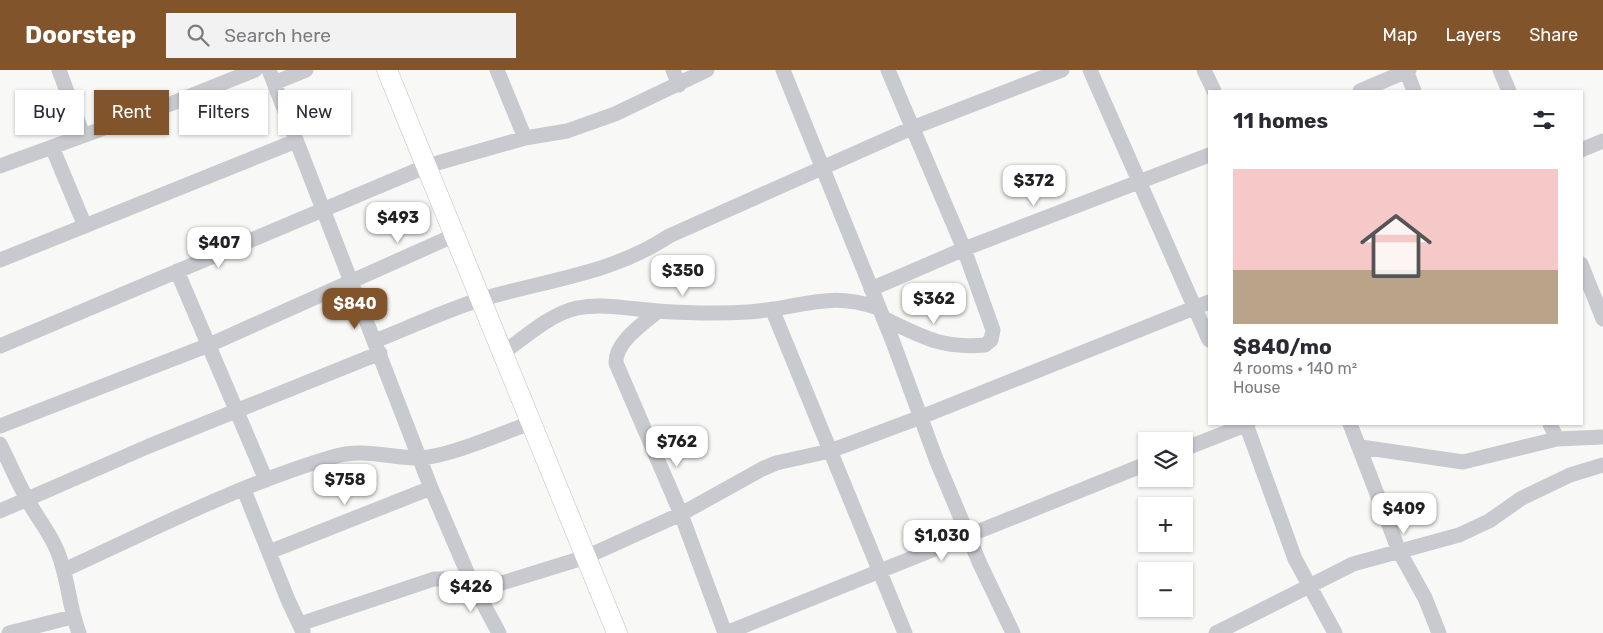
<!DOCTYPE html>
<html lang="en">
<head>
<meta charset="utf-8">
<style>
  :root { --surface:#fff; --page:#f2f2f3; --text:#2b2b33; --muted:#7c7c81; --line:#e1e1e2; --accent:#82542c }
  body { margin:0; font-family:Rubik,sans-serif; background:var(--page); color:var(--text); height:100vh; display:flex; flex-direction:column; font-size:19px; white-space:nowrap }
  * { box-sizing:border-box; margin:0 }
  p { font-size:16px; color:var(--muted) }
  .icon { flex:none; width:28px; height:28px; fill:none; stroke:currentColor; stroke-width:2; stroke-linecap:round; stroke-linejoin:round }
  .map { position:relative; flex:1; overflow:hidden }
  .side { position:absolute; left:1208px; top:20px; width:375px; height:335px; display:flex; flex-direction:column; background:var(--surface); border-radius:0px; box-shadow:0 1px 4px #0004 }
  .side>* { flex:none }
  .hud { position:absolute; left:15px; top:20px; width:475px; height:45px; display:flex; gap:10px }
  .fabs { position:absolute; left:1138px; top:362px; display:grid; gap:10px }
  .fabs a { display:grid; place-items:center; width:55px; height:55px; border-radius:0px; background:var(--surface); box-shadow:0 1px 4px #0004; font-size:25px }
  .price { position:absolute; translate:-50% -42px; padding:0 11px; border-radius:10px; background:#fff; color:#222; font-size:16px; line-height:32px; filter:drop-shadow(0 1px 2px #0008) }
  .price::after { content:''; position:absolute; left:50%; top:30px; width:15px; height:11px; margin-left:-8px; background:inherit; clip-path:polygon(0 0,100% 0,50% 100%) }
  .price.current { background:var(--accent); color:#fff }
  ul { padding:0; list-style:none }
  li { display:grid; align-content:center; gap:10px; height:265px; padding:0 25px }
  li+li { border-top:1px solid var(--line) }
  li span { display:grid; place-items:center; height:155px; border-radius:0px; color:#555 }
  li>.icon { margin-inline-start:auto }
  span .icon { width:90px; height:90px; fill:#fffc; stroke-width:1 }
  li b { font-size:21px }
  h2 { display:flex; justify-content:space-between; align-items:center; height:60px; padding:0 25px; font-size:21px }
  .tag { padding:0 18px; border-radius:0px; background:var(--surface); box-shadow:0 1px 4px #0004; font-size:18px; line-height:45px }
  .tag.current { background:var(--accent); color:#fff }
  header { display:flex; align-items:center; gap:30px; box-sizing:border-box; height:70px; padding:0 25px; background:var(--accent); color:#fff }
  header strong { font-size:24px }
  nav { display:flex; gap:28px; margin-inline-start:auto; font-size:18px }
  .search { width:350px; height:45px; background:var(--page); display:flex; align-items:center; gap:12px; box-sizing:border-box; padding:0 18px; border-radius:0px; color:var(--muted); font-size:19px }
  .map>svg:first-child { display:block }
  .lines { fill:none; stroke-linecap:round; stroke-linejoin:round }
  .secondary-casing { stroke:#bdbfc5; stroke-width:21 }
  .street { stroke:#c8cacf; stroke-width:15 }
  .secondary { stroke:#fff; stroke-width:20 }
</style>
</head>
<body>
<header>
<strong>Doorstep</strong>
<div class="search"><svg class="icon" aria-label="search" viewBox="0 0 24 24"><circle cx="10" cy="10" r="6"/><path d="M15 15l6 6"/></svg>Search here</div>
<nav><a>Map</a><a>Layers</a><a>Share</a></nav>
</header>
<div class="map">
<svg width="1603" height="563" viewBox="0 0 1603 563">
  <rect width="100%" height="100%" fill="#f8f9f6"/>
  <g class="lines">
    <defs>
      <path id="secondary" d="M387,0L617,563"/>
    </defs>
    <use href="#secondary" class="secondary-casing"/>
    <path class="street" d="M59,0L83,65
      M269,0L431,418L470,509L499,563
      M497,0L525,68
      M673,0L679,15
      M783,0L893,272L936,389L980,494L1013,563
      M1090,0L1209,270
      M1204,0L1214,21
      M1406,0L1414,21
      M1500,0L1509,21
      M274,13L306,0
      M1360,21L1409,0
      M52,77L85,156
      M1581,80L1603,71
      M0,96L173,33L255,0
      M0,190L296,71
      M1581,194L1603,249
      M177,201L266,410
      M871,219L964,179L1209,85
      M772,239L905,563
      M658,241C643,254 615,272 616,293L681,444L725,563
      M883,248C921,266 941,279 985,275L991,270L993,260L964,179L888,0
      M375,271C411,257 446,240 482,229C546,210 612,204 669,166L912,58L1062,0
      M0,276L427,96L525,68L567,61L615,44L707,0
      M503,283C525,267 550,244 577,238C604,233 630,239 657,241C687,243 718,244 748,242C798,239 827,220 878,238
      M1246,354L1295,489L1335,563
      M1350,354L1399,481L1425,528L1439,563
      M1550,354L1557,369
      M0,356L209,275L455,165
      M0,374C9,392 17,411 27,429C36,446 48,460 56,478C68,504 68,534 79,563
      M1361,377L1463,392L1557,369L1603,367
      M1184,379L1248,354
      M244,420L288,530L303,562
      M0,441L149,376L380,283
      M269,482L431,418
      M64,500C152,460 242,413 336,386C362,378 392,388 419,388C449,387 501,363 531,353
      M300,554L434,509H470L502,513L586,487L681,444L762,399L776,393L830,381L921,347L1209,232
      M9,563L72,547
      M726,563L1146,394
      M1216,563L1353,494L1459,465L1489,451L1522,428L1570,405L1603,395"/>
    <use href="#secondary" class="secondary"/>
  </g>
</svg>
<div class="fabs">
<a><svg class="icon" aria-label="layers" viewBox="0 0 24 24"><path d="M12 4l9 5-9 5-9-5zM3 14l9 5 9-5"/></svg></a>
<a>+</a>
<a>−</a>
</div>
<b class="price" style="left:1034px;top:137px">$372</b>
<b class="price" style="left:398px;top:174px">$493</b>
<b class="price" style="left:219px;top:199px">$407</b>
<b class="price" style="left:683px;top:227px">$350</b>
<b class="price" style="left:934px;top:255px">$362</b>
<b class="price current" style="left:355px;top:260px">$840</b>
<b class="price" style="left:677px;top:398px">$762</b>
<b class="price" style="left:345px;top:436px">$758</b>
<b class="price" style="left:1404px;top:465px">$409</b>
<b class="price" style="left:942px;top:492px">$1,030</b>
<b class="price" style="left:471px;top:543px">$426</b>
<div class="hud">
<a class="tag">Buy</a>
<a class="tag current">Rent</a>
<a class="tag">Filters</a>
<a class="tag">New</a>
</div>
<section class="side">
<h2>11 homes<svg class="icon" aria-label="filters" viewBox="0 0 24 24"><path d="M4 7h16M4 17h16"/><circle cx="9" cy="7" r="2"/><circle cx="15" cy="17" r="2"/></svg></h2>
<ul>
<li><span style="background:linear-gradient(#f6c9c9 65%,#b9a48a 0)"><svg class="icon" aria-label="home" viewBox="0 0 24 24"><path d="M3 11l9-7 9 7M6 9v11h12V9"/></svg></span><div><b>$840/mo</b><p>4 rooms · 140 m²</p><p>House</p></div></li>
</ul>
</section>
</div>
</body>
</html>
